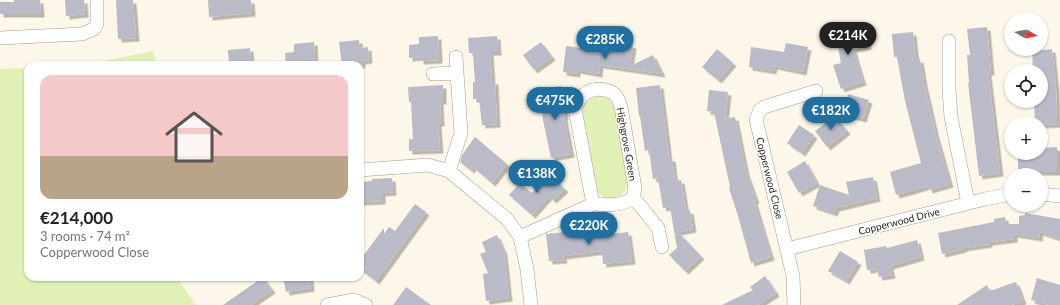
<!DOCTYPE html>
<html lang="en">
<head>
<meta charset="utf-8">
<style>
  :root { --surface:#fff; --page:#f6f6f6; --text:#202124; --muted:#757577; --line:#e0e0e0; --accent:#1d70a1 }
  body { margin:0; font-family:Lato,sans-serif; background:var(--page); color:var(--text); height:100vh; display:flex; flex-direction:column; font-size:15px; white-space:nowrap }
  * { box-sizing:border-box; margin:0 }
  p { font-size:13px; color:var(--muted) }
  .icon { flex:none; width:22px; height:22px; fill:none; stroke:currentColor; stroke-width:2; stroke-linecap:round; stroke-linejoin:round }
  .map { position:relative; flex:1; overflow:hidden }
  .side { position:absolute; left:24px; top:61px; width:340px; height:220px; display:flex; flex-direction:column; background:var(--surface); border-radius:12px; box-shadow:0 1px 3px #0004 }
  .side>* { flex:none }
  .needle { width:26px; rotate:100deg }
  .buttons { position:absolute; left:1004px; top:12px; display:grid; gap:8px }
  .buttons a { display:grid; place-items:center; width:44px; height:44px; border-radius:50%; background:var(--surface); box-shadow:0 1px 3px #0004; font-size:20px }
  .price { position:absolute; translate:-50% -34px; padding:0 9px; border-radius:14px; background:var(--accent); color:#fff; font-size:13px; line-height:26px; filter:drop-shadow(0 1px 2px #0008) }
  .price::after { content:''; position:absolute; left:50%; top:24px; width:12px; height:9px; margin-left:-6px; background:inherit; clip-path:polygon(0 0,100% 0,50% 100%) }
  .price.current { background:#222; color:#fff }
  ul { padding:0; list-style:none }
  li { display:grid; align-content:center; gap:8px; height:212px; padding:0 16px }
  li+li { border-top:1px solid var(--line) }
  li span { display:grid; place-items:center; height:124px; border-radius:12px; color:#555 }
  li>.icon { margin-inline-start:auto }
  span .icon { width:72px; height:72px; fill:#fffc; stroke-width:1 }
  li b { font-size:17px }
  .map>svg:first-child { display:block }
  .green { fill:#e1f1b6 }
  .building { fill:#bbbac8; filter:url(#shadow) }
  .lines { fill:none; stroke-linecap:round; stroke-linejoin:round }
  .minor-casing { stroke:#a09c8e; stroke-width:14 }
  .minor { stroke:#fff; stroke-width:13 }
  .labels { text-anchor:middle; dominant-baseline:central; stroke-width:3; stroke-linejoin:round; paint-order:stroke }
  .street-label { font-size:10px; fill:#23221c; stroke:#fff }
</style>
</head>
<body>
<div class="map">
<svg width="1060" height="305" viewBox="0 0 1060 305">
  <defs>
    <filter id="shadow"><feDropShadow dx="3.5" dy="3.5" stdDeviation="0" flood-color="#0004"/></filter>
  </defs>
  <rect width="100%" height="100%" fill="#fcf7e8"/>
  <path class="green" d="M154,51L155,65H82Z
    M28,68V277H176L196,305H0V69Z
    M599,96L609,99L615,108L628,184C623,202 606,204 596,190L583,113C585,103 589,98 599,96Z"/>
  <path class="building" d="M14,0H40L41,14H0V2H14Z
    M65,0H84L85,14L66,16Z
    M116,0H133L136,38L118,39Z
    M208,0H251L252,13L209,17Z
    M849,23L851,35L865,32L868,46L853,49L863,82L841,89L833,65L841,63L834,26Z
    M987,27L991,72H988L1000,173L979,176L968,83H969L967,55H970L967,29Z
    M913,32L916,60L920,59L924,83L936,135L950,184L929,190L928,186L896,195L890,172L921,163L905,101L897,57H894L892,34Z
    M438,36L439,60L420,61V57L409,58V45L419,44V37Z
    M497,36L498,52H490L492,81H495L497,124L482,125L479,99H473V82H475L473,53H469L468,38Z
    M359,40L360,48L368,47L369,60L362,61V65H342L339,42Z
    M314,42L315,65L286,64L285,53L294,52V44Z
    M541,42L552,57L534,70L523,55Z
    M786,43L808,47L803,72L774,66L773,71L749,67L751,47L784,52Z
    M623,44L633,45L630,66L653,55L662,74L600,65L599,74L577,70V74L563,72L566,46L589,49V46L621,52Z
    M250,48L251,65H229L228,50Z
    M717,49L733,63L718,80L702,67Z
    M1052,49L1056,89L1057,124L1041,125V123H1035L1034,101H1041V71H1033L1032,51Z
    M443,85V101H440L441,123H438L440,150L409,151V139H413L411,102H409L408,87Z
    M660,85L669,158H672L675,181L681,180L686,211L690,210L693,229L678,232L701,256L685,271L669,255L677,248L670,207L663,208L658,178L653,179L649,150L645,151L640,116H639L636,88Z
    M561,86L565,117H564L571,154L551,158L543,120L539,89Z
    M709,90L728,92L725,119L735,117L746,172L756,200L754,201L771,257L751,263L738,216L729,188L730,187L714,112L707,111Z
    M848,94L869,100L863,119L843,114Z
    M835,116L847,131L827,147L815,131Z
    M799,125L814,135L802,153L787,143Z
    M475,137L507,164L492,183L473,167L471,170L460,162L462,155Z
    M1057,147V172H1018V153H1041V148Z
    M805,161L817,183L799,193L787,172Z
    M550,174L565,189L553,200L549,196L532,215L509,195L520,183L532,193Z
    M873,177L877,198L836,208L834,213L813,206L820,185L849,195L846,182Z
    M392,178L393,192L382,193V201L360,202V182L372,181V179Z
    M415,204L426,212L376,281L360,269V260L384,228V234L389,227L395,231Z
    M1025,213L1060,219V239L1040,232L1039,238L1014,234V239L989,242V244L963,248V249L942,254L938,233L994,222V219L1005,217L1006,224H1019V216L1025,215Z
    M587,230L588,237L628,232L632,261L603,264L602,251L563,256L564,260L549,261L546,234Z
    M497,235L504,252L509,298L486,301L483,274L488,273L480,254L486,252L482,242Z
    M917,240L921,257L890,266L892,275L879,277L877,269L867,270L864,250L886,246L887,248Z
    M840,251L858,262L846,281L828,271Z
    M765,276L776,293L758,305H722L753,290L750,287Z
    M263,277L272,290L260,298L251,305H223Z
    M283,277H310L311,288L286,292Z
    M1037,278L1060,285V305H1049L1031,300Z
    M1016,282L1023,301L1011,305H957L987,285L990,291Z
    M406,287L431,305H393Z"/>
  <g class="lines">
    <defs>
      <path id="minor" d="M0,38L82,34L94,29L97,24V0
        M949,41V90L951,117L968,203
        M433,74L457,73
        M360,170L428,165L449,171L507,219L520,237L527,269L531,305
        M449,171L461,133L456,57
        M1041,194L1060,196
        M632,197L643,209L658,228L662,247
        M520,237L593,204L575,109C577,106 578,101 581,98C588,88 603,87 613,93C618,96 619,102 621,107L635,188C634,191 634,196 632,198C625,206 603,205 593,204
        M787,249L985,199L1011,194
        M327,305L354,300L366,305
        M794,305L793,276L756,119L760,110L764,107L816,91"/>
    </defs>
    <use href="#minor" class="minor-casing"/>
    <use href="#minor" class="minor"/>
  </g>
  <g class="labels">
    <g class="street-label">
      <text transform="translate(627 144) rotate(80)">Highgrove Green</text>
      <text transform="translate(770 178) rotate(76)">Copperwood Close</text>
      <text transform="translate(899 221) rotate(-14)">Copperwood Drive</text>
    </g>
  </g>
</svg>
<div class="buttons">
<a><svg class="needle" viewBox="-14 -14 28 28"><path d="M0-13l5 13h-10z" fill="#e53935"/><path d="M0 13l5-13h-10z" fill="#757577"/></svg></a>
<a><svg class="icon" aria-label="locate" viewBox="0 0 24 24"><circle cx="12" cy="12" r="6"/><path d="M12 2v4M12 18v4M2 12h4M18 12h4"/></svg></a>
<a>+</a>
<a>−</a>
</div>
<b class="price current" style="left:848px;top:56px">€214K</b>
<b class="price" style="left:605px;top:60px">€285K</b>
<b class="price" style="left:555px;top:121px">€475K</b>
<b class="price" style="left:831px;top:131px">€182K</b>
<b class="price" style="left:537px;top:194px">€138K</b>
<b class="price" style="left:589px;top:246px">€220K</b>
<section class="side">
<ul>
<li><span style="background:linear-gradient(#f6c9c9 65%,#b9a48a 0)"><svg class="icon" aria-label="home" viewBox="0 0 24 24"><path d="M3 11l9-7 9 7M6 9v11h12V9"/></svg></span><div><b>€214,000</b><p>3 rooms · 74 m²</p><p>Copperwood Close</p></div></li>
</ul>
</section>
</div>
</body>
</html>
